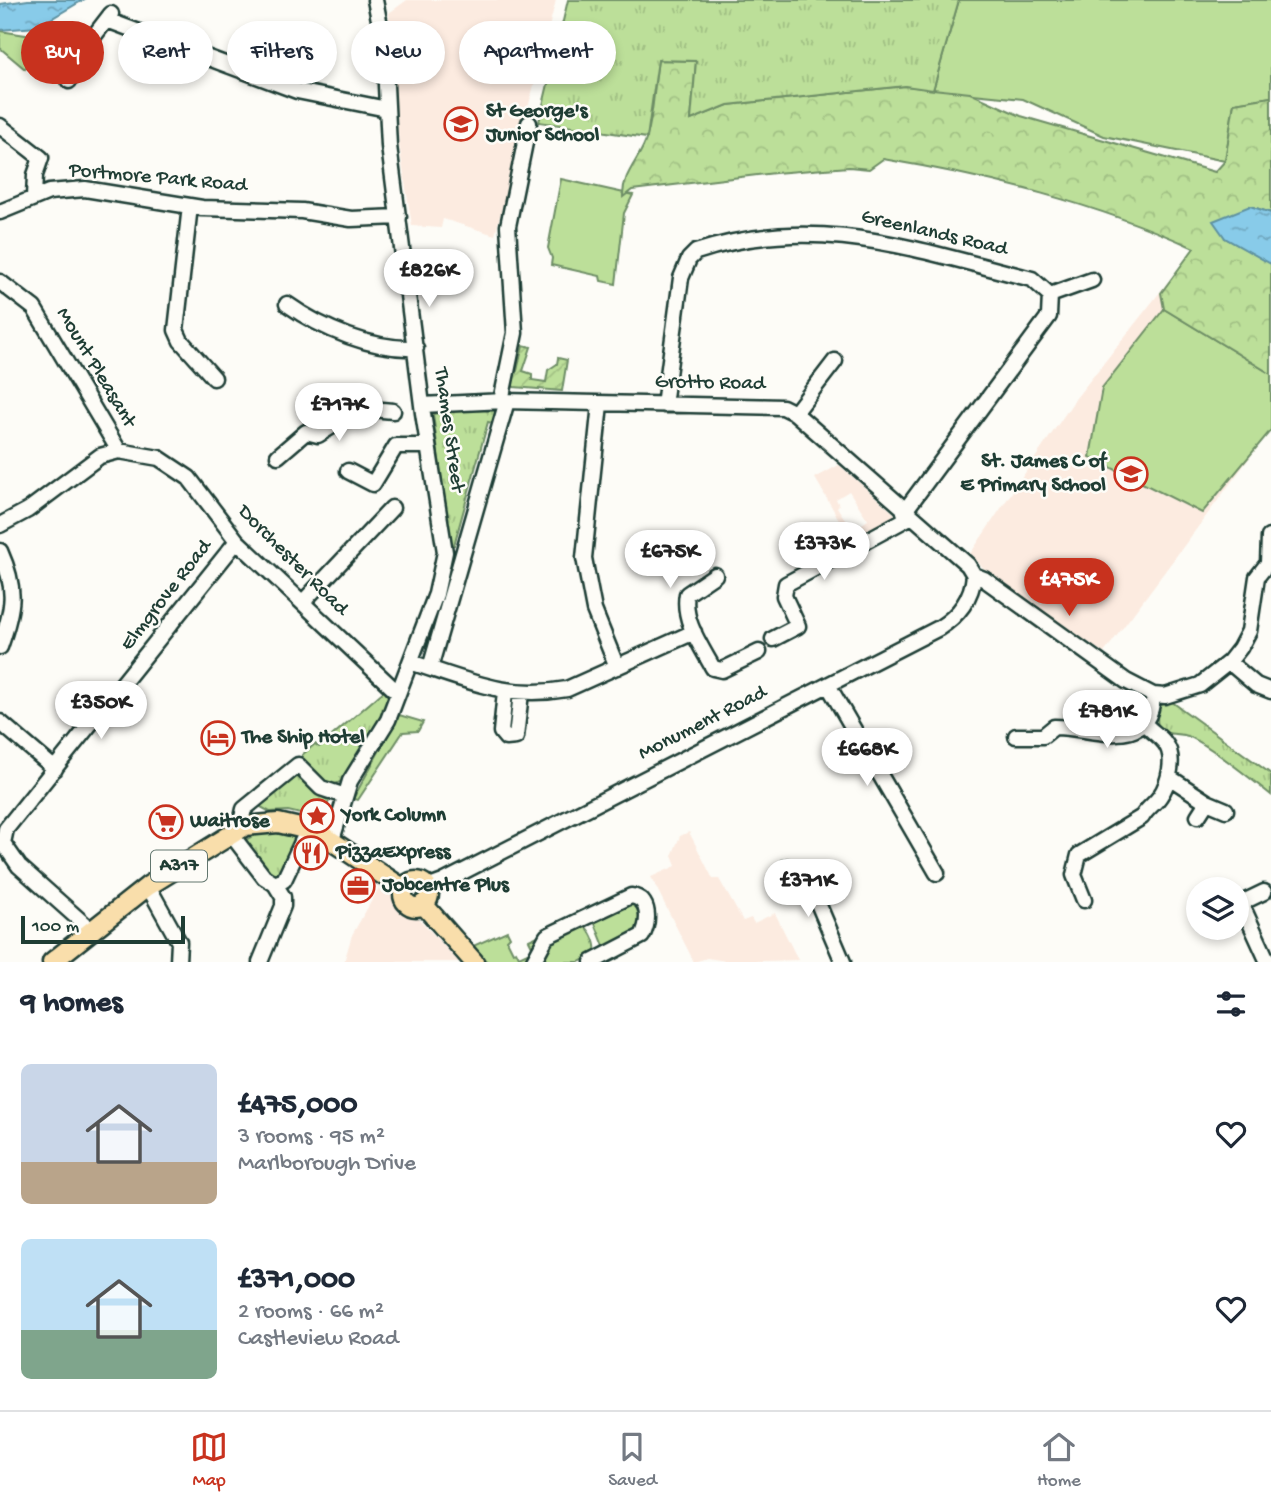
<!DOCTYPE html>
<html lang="en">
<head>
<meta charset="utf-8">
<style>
  :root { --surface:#fff; --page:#f6f6f7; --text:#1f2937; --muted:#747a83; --line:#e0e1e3; --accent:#c8321e }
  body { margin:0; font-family:"Gochi Hand",sans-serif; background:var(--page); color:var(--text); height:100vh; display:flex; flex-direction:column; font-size:26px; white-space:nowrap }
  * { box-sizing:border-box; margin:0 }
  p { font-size:23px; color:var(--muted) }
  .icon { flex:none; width:38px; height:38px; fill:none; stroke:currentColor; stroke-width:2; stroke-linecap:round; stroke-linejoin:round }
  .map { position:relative; height:962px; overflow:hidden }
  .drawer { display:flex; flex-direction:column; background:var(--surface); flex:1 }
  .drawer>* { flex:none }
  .guide { position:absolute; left:21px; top:21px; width:700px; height:63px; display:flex; gap:14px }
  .tools { position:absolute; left:1186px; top:877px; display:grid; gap:14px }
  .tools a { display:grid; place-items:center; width:63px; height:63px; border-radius:50%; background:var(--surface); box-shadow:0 4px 10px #0003; font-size:35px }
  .scale { position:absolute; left:21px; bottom:18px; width:164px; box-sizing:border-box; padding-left:7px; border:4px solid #1f3d34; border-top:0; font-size:19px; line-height:24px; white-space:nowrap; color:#1f3d34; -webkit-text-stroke:5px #fdfcf7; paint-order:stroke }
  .price { position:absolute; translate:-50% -60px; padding:0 16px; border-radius:24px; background:#fff; color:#222; font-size:23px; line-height:46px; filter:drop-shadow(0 2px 4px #0008) }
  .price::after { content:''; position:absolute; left:50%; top:42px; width:21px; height:16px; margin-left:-10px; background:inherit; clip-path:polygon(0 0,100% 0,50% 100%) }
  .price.selected { background:var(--accent); color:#fff }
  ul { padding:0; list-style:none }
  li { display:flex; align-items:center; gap:21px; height:175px; padding:0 21px }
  li span { display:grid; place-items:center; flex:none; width:196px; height:140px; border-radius:10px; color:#555 }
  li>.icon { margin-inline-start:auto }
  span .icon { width:84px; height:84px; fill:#fffc; stroke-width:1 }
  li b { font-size:30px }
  h2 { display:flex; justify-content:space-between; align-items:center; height:84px; padding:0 21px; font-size:30px }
  .pill { padding:0 24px; border-radius:32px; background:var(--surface); box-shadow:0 4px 10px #0003; font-size:24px; line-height:63px }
  .pill.selected { background:var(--accent); color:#fff }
  .tab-bar { display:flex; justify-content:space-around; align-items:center; height:98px; border-top:2px solid var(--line); background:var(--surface); font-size:19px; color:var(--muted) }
  .tab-bar a { display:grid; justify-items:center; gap:4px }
  .tab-bar .selected { color:var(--accent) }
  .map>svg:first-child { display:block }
  .built { fill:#fcebe0 }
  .grass { fill:#bcdf99; stroke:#6e8e66; stroke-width:2 }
  .forest { fill:url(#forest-crowns); stroke:#6e8e66; stroke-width:2 }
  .park { fill:url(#park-tufts); stroke:#6e8e66; stroke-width:2 }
  .garden { fill:url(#garden-furrows); stroke:#6e8e66; stroke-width:2 }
  .water { fill:url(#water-ripples); stroke:#5e92a1; stroke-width:2 }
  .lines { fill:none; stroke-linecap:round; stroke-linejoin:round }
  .minor-casing { stroke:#1f3d34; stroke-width:19 }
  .major-casing { stroke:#1f3d34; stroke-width:23 }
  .minor { stroke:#fdfcf7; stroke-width:14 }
  .major { stroke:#f9deab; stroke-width:18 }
  .labels { text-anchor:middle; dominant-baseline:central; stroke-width:5; stroke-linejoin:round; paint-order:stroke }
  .shield { fill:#fdfcf7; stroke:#62766e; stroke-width:2 }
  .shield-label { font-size:19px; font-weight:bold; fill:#1f3d34 }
  .poi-label { font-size:21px; font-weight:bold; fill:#1f3d34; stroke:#fdfcf7; text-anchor:start }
  .street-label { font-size:21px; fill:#1f3d34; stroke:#fdfcf7 }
</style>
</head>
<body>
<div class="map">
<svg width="1271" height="962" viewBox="0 0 1271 962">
  <defs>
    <pattern id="forest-crowns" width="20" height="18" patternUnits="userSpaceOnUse" patternTransform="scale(1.75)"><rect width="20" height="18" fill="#bcdf99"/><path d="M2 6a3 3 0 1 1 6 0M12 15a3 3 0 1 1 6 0" fill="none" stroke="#a1c084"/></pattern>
    <pattern id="park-tufts" width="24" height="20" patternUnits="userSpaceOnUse" patternTransform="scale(1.75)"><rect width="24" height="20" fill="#bcdf99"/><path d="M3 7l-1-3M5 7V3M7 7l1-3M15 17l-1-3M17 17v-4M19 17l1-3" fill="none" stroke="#a1c084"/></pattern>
    <pattern id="garden-furrows" width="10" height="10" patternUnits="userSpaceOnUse" patternTransform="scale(1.75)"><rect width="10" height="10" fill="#bcdf99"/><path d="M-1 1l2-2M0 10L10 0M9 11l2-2" fill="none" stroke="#a1c084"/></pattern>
    <pattern id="water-ripples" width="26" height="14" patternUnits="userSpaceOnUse" patternTransform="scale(1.75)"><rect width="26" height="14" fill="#88cbe9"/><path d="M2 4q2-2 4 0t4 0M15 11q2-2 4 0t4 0" fill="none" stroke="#6fa6be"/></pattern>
  </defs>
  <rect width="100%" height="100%" fill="#fdfcf7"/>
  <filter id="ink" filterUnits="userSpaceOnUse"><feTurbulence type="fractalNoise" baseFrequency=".0143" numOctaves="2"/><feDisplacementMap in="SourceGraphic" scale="14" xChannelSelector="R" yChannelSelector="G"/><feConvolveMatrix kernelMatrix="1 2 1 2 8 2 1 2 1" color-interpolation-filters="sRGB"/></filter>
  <g filter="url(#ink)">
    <path class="built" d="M407,0H556L495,235L443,219L441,228L412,226L399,144L389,13Z
      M1195,248L1271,277V429L1104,653L996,581L970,554L1076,398Z
      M839,465L896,515V520L866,536L859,526L868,520L849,491L836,499L839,505L837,507L850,527L845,530L815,478Z
      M689,832L713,879H719L743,921L751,918L754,923L775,913L798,960L732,962L707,958L694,962L651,877L676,866L672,856L680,836Z
      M380,886L418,918L459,962H344L352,935Z"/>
    <path class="grass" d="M959,0H1271V97L1234,103L1225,161L1104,136L1023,99L933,90Z
      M0,31L45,38L25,69L0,48Z
      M561,179L633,195L624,213L616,284L601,281L600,276L551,265L552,258L548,248Z
      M1164,309L1271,374V430L1202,513L1090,457L1102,388Z
      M399,715L423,722L418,731L403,732L358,800L353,799Z
      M632,899L644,915L638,933L608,948L604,946L594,921Z
      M581,924C590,928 597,944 595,953L579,962H545L543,957L546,943Z
      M507,931L510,937L507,940L513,952L516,951L519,957L534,950L529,940L540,935L532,956L526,962H487L473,946Z"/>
    <path class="forest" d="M658,60L696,61L691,120L728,105L905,86L970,93L1021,116L1215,172L1225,161L1234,103L1271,97V213L1250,206L1225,238L1271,263V374L1164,309L1161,293L1194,248C1095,203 990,177 883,159L869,169L849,167L775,173L632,190L623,197C622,172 642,158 647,136C654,112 654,84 658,60Z"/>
    <path class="park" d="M568,0H959L933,90L905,86L728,105L691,120L696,61L658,60L647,138L539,122Z
      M468,408H501L497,424L488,422L454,545H450L433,414Z
      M384,691L390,699L380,723L344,779C327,794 312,773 302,759V755L315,744L319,747Z
      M1168,699L1271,774V795C1255,782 1201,738 1184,735C1172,733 1168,735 1158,728C1156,714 1156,708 1168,699Z
      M295,768L317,794L329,801L322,819L288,811L270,812L259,806Z
      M279,831L298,837L280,876L274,879L244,841L258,833Z"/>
    <path class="garden" d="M523,345L531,347L523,371L532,374V380L546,382L548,370L557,364L558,358L567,360L562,391L514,387L510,382L512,372L517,371Z"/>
    <path class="water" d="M28,0H83L37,27L0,30V4Z
      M1250,206L1271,213V264L1225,238L1213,221Z"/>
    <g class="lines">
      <defs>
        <path id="minor" d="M107,20L297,91L387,109
          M69,81L77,58L111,14
          M0,126L41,158L35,175L34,197
          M190,206L176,330L181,341L214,378
          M0,212L49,192L85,189L202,208L302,211L351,219L399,217
          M0,282L34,308L119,451
          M1050,295L1092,280
          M287,304C322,329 373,350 416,348
          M501,401L515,333L508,226L529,123
          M600,404L584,558L594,610L617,667
          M422,405L504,401L783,407L795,413L968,565L974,575
          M664,405L681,278L689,259L696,252C816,212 916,250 1032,279L1050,295L1049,316L904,512
          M795,413L835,361
          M278,456L306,432L318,435L361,408L393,411
          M348,471L373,484L396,446H427
          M0,525L28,510L100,456L119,451L159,458L189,478L237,541L398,693
          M0,551C17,589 14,607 0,647
          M715,575L687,594C682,620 701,646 713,668L722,670L759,652
          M974,575L984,579L1126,681L1153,695L1165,696L1200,685L1229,662L1240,648L1249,631L1257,577L1268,563L1269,537
          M303,602L392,508
          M773,639L798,626L784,596L786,584L910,517
          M410,662C467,680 507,700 567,689L694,632
          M1229,662L1256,685L1271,691
          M430,668L507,401
          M828,685L937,873
          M505,692L501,732L506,738L516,737L521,693
          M0,722L55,769
          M1016,736H1043L1054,727C1091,726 1150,755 1153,695
          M1169,777L1207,802L1198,816
          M1207,802L1226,810
          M245,826L242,818L244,809L298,765L321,788L345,796
          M231,834L264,877L275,884L283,897V906L260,962
          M332,840L350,781L388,720L436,594L445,552L423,413L389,146L384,45L375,0
          M787,867L812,889L843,962
          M275,884L284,880L308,829
          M148,886L179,942L178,962
          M427,888L443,882L939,628C958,616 972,598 974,575
          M1084,900L1074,875L1079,855L1142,817C1147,808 1155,804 1160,796C1169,783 1176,757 1165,743C1160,736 1151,731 1145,724
          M1241,903L1268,962
          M1237,905L1264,892
          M92,931L19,866L3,843L6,829L237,541
          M533,962L547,936L631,896C651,898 649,923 642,936L592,962"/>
        <path id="major" d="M403 894a13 13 0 1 1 26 0a13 13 0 1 1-26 0Z
          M423,904L474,962
          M52,962L148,886L245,826L278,823L318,832L404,889"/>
      </defs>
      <use href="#minor" class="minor-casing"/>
      <use href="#major" class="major-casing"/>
      <use href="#minor" class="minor"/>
      <use href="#major" class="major"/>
    </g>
  </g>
  <defs>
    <symbol id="school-ring" viewBox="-11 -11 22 22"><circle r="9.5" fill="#fdfcf7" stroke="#c8321e" stroke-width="1.5"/><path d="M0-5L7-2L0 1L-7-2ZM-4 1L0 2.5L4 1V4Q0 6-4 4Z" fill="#c8321e"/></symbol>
    <symbol id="hotel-ring" viewBox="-11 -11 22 22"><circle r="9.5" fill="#fdfcf7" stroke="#c8321e" stroke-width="1.5"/><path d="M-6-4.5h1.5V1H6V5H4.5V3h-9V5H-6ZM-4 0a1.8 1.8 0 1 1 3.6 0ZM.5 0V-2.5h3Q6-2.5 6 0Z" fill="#c8321e"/></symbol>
    <symbol id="sight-ring" viewBox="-11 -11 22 22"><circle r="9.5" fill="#fdfcf7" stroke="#c8321e" stroke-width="1.5"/><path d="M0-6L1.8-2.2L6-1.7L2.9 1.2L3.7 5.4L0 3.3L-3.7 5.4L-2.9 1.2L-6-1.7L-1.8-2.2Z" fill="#c8321e"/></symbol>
    <symbol id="supermarket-ring" viewBox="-11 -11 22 22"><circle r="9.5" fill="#fdfcf7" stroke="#c8321e" stroke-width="1.5"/><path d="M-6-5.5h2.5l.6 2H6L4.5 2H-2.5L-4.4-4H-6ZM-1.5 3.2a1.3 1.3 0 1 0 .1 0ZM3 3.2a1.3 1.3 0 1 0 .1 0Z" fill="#c8321e"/></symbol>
    <symbol id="restaurant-ring" viewBox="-11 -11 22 22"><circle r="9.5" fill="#fdfcf7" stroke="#c8321e" stroke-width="1.5"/><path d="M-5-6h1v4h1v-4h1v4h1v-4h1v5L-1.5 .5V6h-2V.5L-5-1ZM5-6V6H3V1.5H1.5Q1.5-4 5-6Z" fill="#c8321e"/></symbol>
    <symbol id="office-ring" viewBox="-11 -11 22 22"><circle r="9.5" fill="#fdfcf7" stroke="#c8321e" stroke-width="1.5"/><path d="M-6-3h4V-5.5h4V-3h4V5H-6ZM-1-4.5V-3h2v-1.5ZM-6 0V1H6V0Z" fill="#c8321e"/></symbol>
  </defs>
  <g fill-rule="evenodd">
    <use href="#school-ring" x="442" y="105" width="38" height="38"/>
    <use href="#school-ring" x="1112" y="455" width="38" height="38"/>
    <use href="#hotel-ring" x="199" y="719" width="38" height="38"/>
    <use href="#sight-ring" x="298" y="797" width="38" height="38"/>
    <use href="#supermarket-ring" x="147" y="803" width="38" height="38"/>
    <use href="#restaurant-ring" x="292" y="834" width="38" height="38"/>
    <use href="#office-ring" x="339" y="867" width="38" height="38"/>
  </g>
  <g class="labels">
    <rect class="shield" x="151" y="850.5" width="56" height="31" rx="5"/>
    <g class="shield-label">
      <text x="179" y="866">A317</text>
    </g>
    <g class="poi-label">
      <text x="486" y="112">St George's<tspan x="486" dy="24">Junior School</tspan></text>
      <text x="1106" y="462" text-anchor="end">St. James C of<tspan x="1106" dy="24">E Primary School</tspan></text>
      <text x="242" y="738">The Ship Hotel</text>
      <text x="342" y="816">York Column</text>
      <text x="190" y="822">Waitrose</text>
      <text x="336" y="853">PizzaExpress</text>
      <text x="382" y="886">Jobcentre Plus</text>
    </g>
    <g class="street-label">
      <text transform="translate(158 179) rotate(5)">Portmore Park Road</text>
      <text transform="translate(934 234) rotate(13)">Greenlands Road</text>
      <text transform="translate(95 368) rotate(59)">Mount Pleasant</text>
      <text transform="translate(710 384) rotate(1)">Grotto Road</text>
      <text transform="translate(448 430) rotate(82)">Thames Street</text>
      <text transform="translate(292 561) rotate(45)">Dorchester Road</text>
      <text transform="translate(167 596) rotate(-52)">Elmgrove Road</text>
      <text transform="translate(703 724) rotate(-27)">Monument Road</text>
    </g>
  </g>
</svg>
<div class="tools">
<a><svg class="icon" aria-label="layers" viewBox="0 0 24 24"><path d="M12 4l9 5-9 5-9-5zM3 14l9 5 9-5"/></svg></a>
</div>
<div class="scale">100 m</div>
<b class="price" style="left:429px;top:309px">£826K</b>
<b class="price" style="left:339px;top:443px">£717K</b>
<b class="price" style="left:824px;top:582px">£373K</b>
<b class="price" style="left:670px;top:590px">£675K</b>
<b class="price selected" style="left:1069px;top:618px">£475K</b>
<b class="price" style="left:101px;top:741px">£350K</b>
<b class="price" style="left:1107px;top:750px">£781K</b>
<b class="price" style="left:867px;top:788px">£668K</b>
<b class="price" style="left:808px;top:919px">£371K</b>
<div class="guide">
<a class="pill selected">Buy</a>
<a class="pill">Rent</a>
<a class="pill">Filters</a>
<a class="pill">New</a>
<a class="pill">Apartment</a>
</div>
</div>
<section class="drawer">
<h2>9 homes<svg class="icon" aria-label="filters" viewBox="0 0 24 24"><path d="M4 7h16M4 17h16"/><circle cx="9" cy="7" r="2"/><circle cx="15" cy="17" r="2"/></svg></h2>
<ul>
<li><span style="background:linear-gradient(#c9d6e8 70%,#b9a48a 0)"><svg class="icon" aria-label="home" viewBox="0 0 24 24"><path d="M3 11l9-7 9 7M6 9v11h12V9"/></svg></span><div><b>£475,000</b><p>3 rooms · 95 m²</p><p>Marlborough Drive</p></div><svg class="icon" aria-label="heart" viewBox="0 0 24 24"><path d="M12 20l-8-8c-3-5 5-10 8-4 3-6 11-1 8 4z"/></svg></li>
<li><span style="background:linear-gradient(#bfe0f5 65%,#7fa58c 0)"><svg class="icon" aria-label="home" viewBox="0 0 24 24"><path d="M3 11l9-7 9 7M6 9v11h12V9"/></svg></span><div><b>£371,000</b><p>2 rooms · 66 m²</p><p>Castleview Road</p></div><svg class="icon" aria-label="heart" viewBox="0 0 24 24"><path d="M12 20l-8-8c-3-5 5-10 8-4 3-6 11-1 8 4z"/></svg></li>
</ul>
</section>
<nav class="tab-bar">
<a class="selected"><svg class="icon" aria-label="map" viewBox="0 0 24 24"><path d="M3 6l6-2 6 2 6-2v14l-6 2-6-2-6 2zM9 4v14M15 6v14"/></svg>Map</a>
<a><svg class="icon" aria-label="saved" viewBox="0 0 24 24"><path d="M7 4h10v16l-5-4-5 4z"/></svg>Saved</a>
<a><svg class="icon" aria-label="home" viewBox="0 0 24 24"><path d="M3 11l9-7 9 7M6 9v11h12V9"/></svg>Home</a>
</nav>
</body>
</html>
